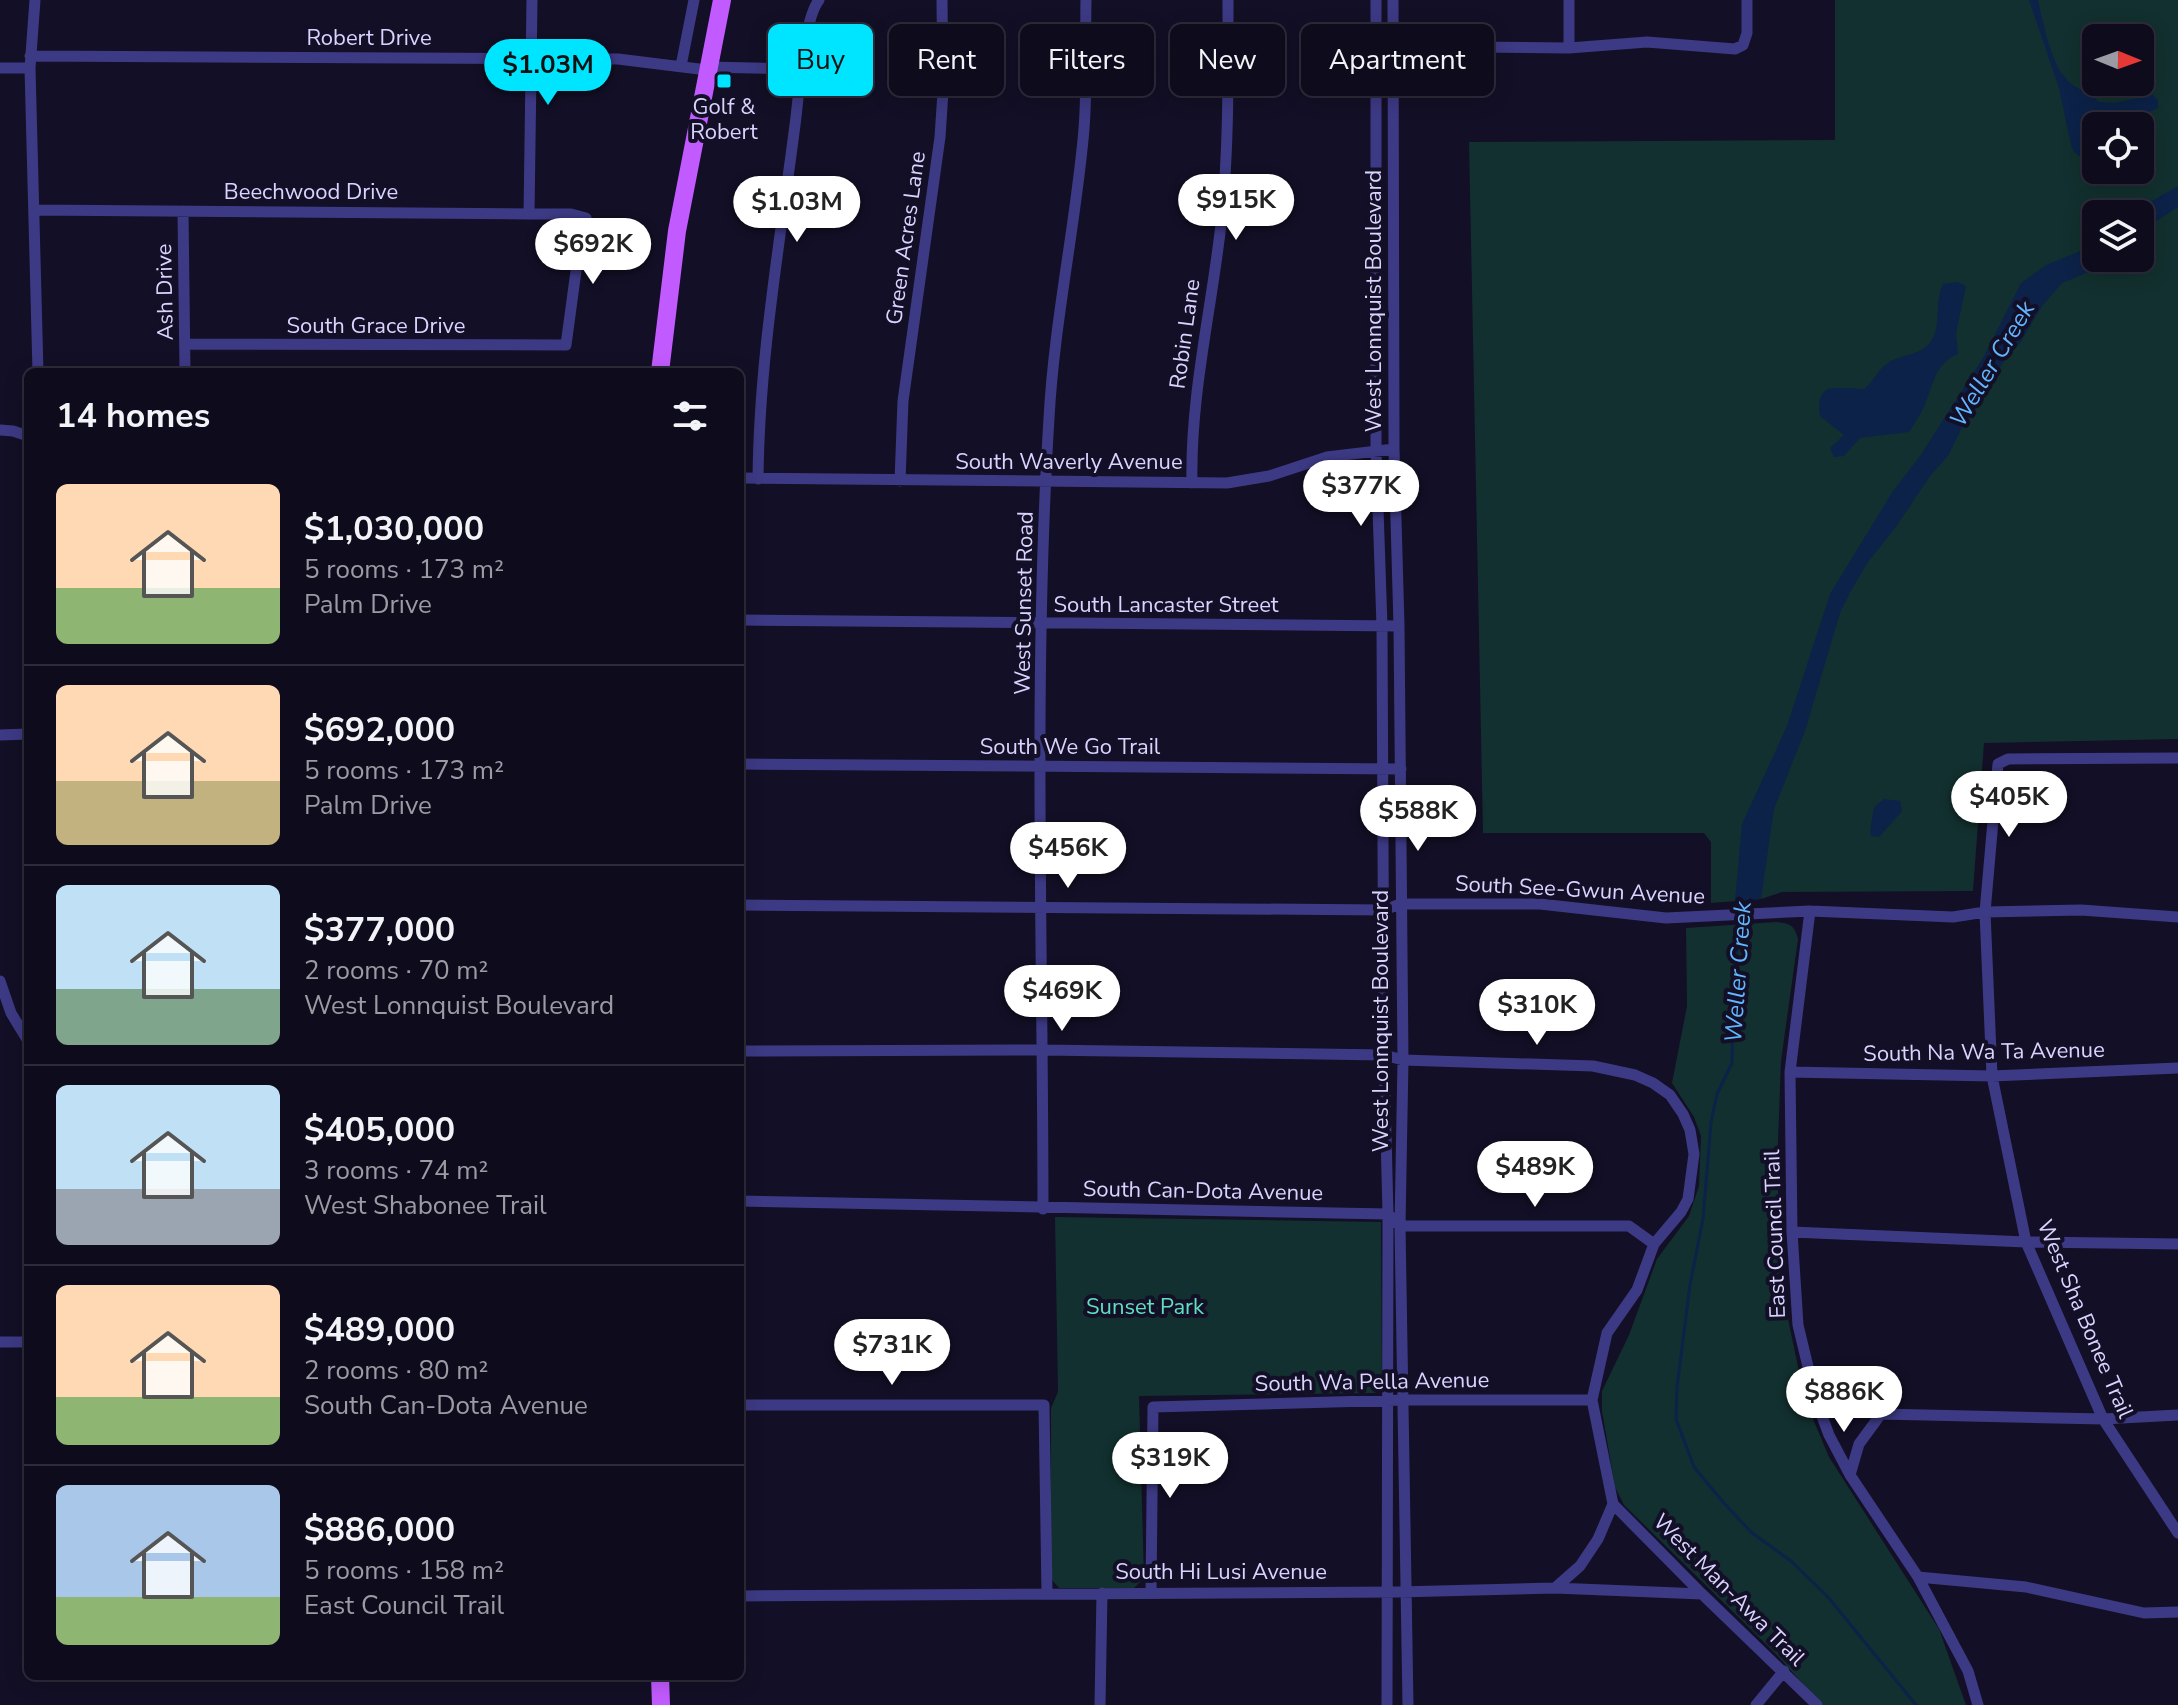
<!DOCTYPE html>
<html lang="en">
<head>
<meta charset="utf-8">
<style>
  :root { --surface:#0e0b1c; --page:#1c1929; --text:#f1f3f6; --muted:#9b9ba3; --line:#2e2b3b; --accent:#00e5ff }
  body { margin:0; font-family:"Nunito Sans",sans-serif; background:var(--page); color:var(--text); height:100vh; display:flex; flex-direction:column; font-size:30px; white-space:nowrap }
  * { box-sizing:border-box; margin:0 }
  p { font-size:26px; color:var(--muted) }
  .icon { flex:none; width:44px; height:44px; fill:none; stroke:currentColor; stroke-width:2; stroke-linecap:round; stroke-linejoin:round }
  .map { position:relative; flex:1; overflow:hidden }
  .details { position:absolute; left:24px; top:368px; width:720px; height:1312px; display:flex; flex-direction:column; background:var(--surface); border-radius:12px; box-shadow:0 4px 20px #0003,0 0 0 2px var(--line) }
  .details>* { flex:none }
  .guide { position:absolute; left:768px; top:24px; width:760px; height:72px; display:flex; gap:16px }
  .needle { width:52px; rotate:91deg }
  .buttons { position:absolute; left:2082px; top:24px; display:grid; gap:16px }
  .buttons a { display:grid; place-items:center; width:72px; height:72px; border-radius:12px; background:var(--surface); box-shadow:0 4px 20px #0003,0 0 0 2px var(--line); font-size:40px }
  .price { position:absolute; translate:-50% -68px; padding:0 18px; border-radius:28px; background:#fff; color:#222; font-size:26px; line-height:52px; filter:drop-shadow(0 2px 4px #0008) }
  .price::after { content:''; position:absolute; left:50%; top:48px; width:24px; height:18px; margin-left:-12px; background:inherit; clip-path:polygon(0 0,100% 0,50% 100%) }
  .price.on { background:var(--accent); color:#111 }
  ul { padding:0; list-style:none }
  li { display:flex; align-items:center; gap:24px; height:200px; padding:0 32px }
  li+li { border-top:2px solid var(--line) }
  li span { display:grid; place-items:center; flex:none; width:224px; height:160px; border-radius:12px; color:#555 }
  li>.icon { margin-inline-start:auto }
  span .icon { width:96px; height:96px; fill:#fffc; stroke-width:1 }
  li b { font-size:34px }
  h2 { display:flex; justify-content:space-between; align-items:center; height:96px; padding:0 32px; font-size:34px }
  .tag { padding:0 28px; border-radius:12px; background:var(--surface); box-shadow:0 4px 20px #0003,0 0 0 2px var(--line); font-size:28px; line-height:72px }
  .tag.on { background:var(--accent); color:#111 }
  .map>svg:first-child { display:block }
  .green { fill:#12302f; fill-rule:evenodd }
  .water { fill:#0c2248 }
  .lines { fill:none; stroke-linecap:round; stroke-linejoin:round }
  .stream { stroke:#0c2248; stroke-width:3 }
  .minor { stroke:#3d3a85; stroke-width:11 }
  .primary { stroke:#c25bff; stroke-width:18 }
  .poi-dot { fill:#00e5ff; stroke:#130f26; stroke-width:3 }
  .labels { text-anchor:middle; dominant-baseline:central; stroke-width:8; stroke-linejoin:round; paint-order:stroke }
  .street-label { font-size:22px; fill:#d9d4ff; stroke:#130f26 }
  .poi-label { font-size:22px; fill:#d9d4ff; stroke:#130f26 }
  .park-label { font-size:22px; fill:#5fe0c0; stroke:#130f26 }
  .water-label { font-size:24px; font-style:italic; fill:#62b6ff; stroke:#130f26 }
</style>
</head>
<body>
<div class="map">
<svg width="2178" height="1705" viewBox="0 0 2178 1705">
  <rect width="100%" height="100%" fill="#130f26"/>
  <path class="green" d="M1835,0H2178V739L1984,743L1973,891L1782,892L1761,899L1711,903V842L1704,833H1483L1469,142L1835,140ZM2096,38H2140V82H2096ZM2096,126H2140V170H2096ZM2096,214H2140V258H2096Z
    M1776,922C1789,923 1795,925 1798,939L1781,1061L1777,1168L1783,1295L1805,1400L1829,1457L1939,1629L1966,1705H1822L1776,1654L1624,1505L1615,1487L1602,1411V1391L1629,1335L1657,1259L1689,1216L1699,1186L1701,1136L1694,1117L1672,1083L1687,1006L1686,928Z
    M1055,1217L1381,1222L1382,1389L1375,1393L1139,1396L1144,1578L1134,1588H1059L1051,1579V1408L1058,1392Z"/>
  <path class="water" d="M2029,0H2038C2043,23 2051,63 2067,80C2076,90 2090,92 2099,102L2114,103L2153,95L2158,100V108L2137,117L2126,118C2120,128 2107,126 2096,126L2095,156L2082,158L2074,152L2071,145L2059,88Z
    M2178,186V207L2140,232V214H2130Z
    M2096,239V258H2105L2086,273L2062,283L2042,306L2020,343L2006,357L1990,386L1968,415L1948,456L1930,476L1896,527L1868,562L1852,589L1840,613L1805,731L1774,809L1761,899L1735,901L1742,824L1787,726L1830,594L1893,491L1920,456L1983,358L2021,283L2046,265L2078,252Z
    M1957,282L1966,286L1956,333L1958,354C1934,363 1933,388 1923,409C1919,417 1914,424 1909,432L1860,438L1844,456L1834,457L1830,448L1844,435L1820,416C1815,379 1838,389 1864,389C1873,382 1876,373 1884,366C1901,351 1926,359 1935,333C1940,318 1935,300 1943,284Z
    M1884,799L1900,801L1902,811L1879,837L1871,836C1869,830 1873,815 1874,807Z"/>
  <g class="lines">
    <path class="stream" d="M1740,919L1733,992L1732,1063L1717,1094L1711,1122L1703,1219L1690,1285L1677,1387L1676,1419L1694,1467L1723,1502L1751,1532L1791,1561L1828,1597L1916,1705"/>
    <path class="minor" d="M35,0L30,68L38,372
      M1376,0V450L1382,626L1384,1055L1388,1214L1387,1705
      M1393,0L1394,449L1399,626L1403,1060L1400,1226L1408,1705
      M1377,46L1569,48L1647,42L1735,49L1743,45L1747,33V0
      M1569,48V0
      M30,56L618,59L707,70
      M681,66L694,0
      M708,67L802,69
      M0,68H30
      M34,210L529,214H571L586,218L581,234L566,345L186,344
      M183,211L185,372
      M529,214L532,0
      M0,430L13,431L28,436
      M740,478L1227,483L1269,476L1327,457L1394,449
      M758,479C759,360 780,242 795,125C799,97 803,20 819,0
      M900,481L903,401L940,137L943,92L942,0
      M1192,483C1190,393 1213,304 1222,215C1229,143 1228,72 1228,0
      M740,620L1399,626
      M0,735L28,734
      M2178,758L2008,759L1998,764L1985,912L1992,1076L2026,1242L2103,1419L2178,1533
      M740,764L1401,769
      M740,905L1383,910L1401,904H1540L1666,918L1810,911L1953,917L1985,912L2081,910L2178,917
      M1810,911L1790,1072L1792,1232L1798,1325L1816,1400L1829,1435L1850,1475L1918,1577L1968,1671L1978,1705
      M0,981L11,1013L28,1041
      M740,1051L1043,1050L1384,1055L1403,1060L1593,1066L1635,1075L1653,1083L1670,1095L1683,1114L1690,1130L1694,1154L1688,1199L1681,1212L1654,1244L1637,1290L1607,1333L1592,1400L1613,1504L1598,1539L1580,1566L1555,1588
      M1790,1072L1992,1076L2178,1068
      M740,1201L1388,1214L1400,1226H1629L1654,1244
      M1043,1209C1043,947 1033,679 1049,418C1054,325 1074,233 1083,140C1088,94 1085,46 1086,0
      M1792,1232L2026,1242L2178,1244
      M0,1342H28
      M1809,1374L1852,1404L1881,1414L2103,1419L2178,1415
      M740,1405H1044L1047,1593
      M1850,1475L1859,1444L1881,1414
      M1613,1504L1702,1594L1817,1705
      M1918,1577L2026,1587L2144,1613L2178,1612
      M1151,1592L1153,1407L1405,1400H1592
      M740,1596L1398,1592L1555,1588L1702,1594
      M1100,1705L1102,1593
      M1756,1705L1784,1671"/>
    <path class="primary" d="M660,372L677,231L722,0
      M660,1676L661,1705"/>
  </g>
  <rect class="poi-dot" x="716" y="73" width="16" height="16" rx="4"/>
  <g class="labels">
    <g class="street-label">
      <text x="369" y="38">Robert Drive</text>
      <text x="311" y="192">Beechwood Drive</text>
      <text transform="translate(906 238) rotate(-82)">Green Acres Lane</text>
      <text transform="translate(165 292) rotate(-91)">Ash Drive</text>
      <text transform="translate(1374 301) rotate(-90)">West Lonnquist Boulevard</text>
      <text x="376" y="326">South Grace Drive</text>
      <text transform="translate(1185 334) rotate(-82)">Robin Lane</text>
      <text x="1069" y="462">South Waverly Avenue</text>
      <text transform="translate(1024 603) rotate(-89)">West Sunset Road</text>
      <text x="1166" y="605">South Lancaster Street</text>
      <text x="1070" y="747">South We Go Trail</text>
      <text transform="translate(1580 890) rotate(3)">South See-Gwun Avenue</text>
      <text transform="translate(1381 1021) rotate(-90)">West Lonnquist Boulevard</text>
      <text transform="translate(1984 1052) rotate(-1)">South Na Wa Ta Avenue</text>
      <text transform="translate(1203 1191) rotate(1)">South Can-Dota Avenue</text>
      <text transform="translate(1775 1234) rotate(-92)">East Council Trail</text>
      <text transform="translate(2085 1319) rotate(67)">West Sha Bonee Trail</text>
      <text transform="translate(1372 1382) rotate(-1)">South Wa Pella Avenue</text>
      <text x="1221" y="1572">South Hi Lusi Avenue</text>
      <text transform="translate(1729 1590) rotate(45)">West Man-Awa Trail</text>
    </g>
    <g class="poi-label">
      <text x="724" y="107">Golf &amp;<tspan x="724" dy="25">Robert</tspan></text>
    </g>
    <g class="park-label">
      <text x="1145" y="1307">Sunset Park</text>
    </g>
    <g class="water-label">
      <text transform="translate(1992 364) rotate(-59)">Weller Creek</text>
      <text transform="translate(1738 972) rotate(-86)">Weller Creek</text>
    </g>
  </g>
</svg>
<div class="buttons">
<a><svg class="needle" viewBox="-14 -14 28 28"><path d="M0-13l5 13h-10z" fill="#e53935"/><path d="M0 13l5-13h-10z" fill="#9b9ba3"/></svg></a>
<a><svg class="icon" aria-label="locate" viewBox="0 0 24 24"><circle cx="12" cy="12" r="6"/><path d="M12 2v4M12 18v4M2 12h4M18 12h4"/></svg></a>
<a><svg class="icon" aria-label="layers" viewBox="0 0 24 24"><path d="M12 4l9 5-9 5-9-5zM3 14l9 5 9-5"/></svg></a>
</div>
<b class="price on" style="left:548px;top:107px">$1.03M</b>
<b class="price" style="left:1236px;top:242px">$915K</b>
<b class="price" style="left:797px;top:244px">$1.03M</b>
<b class="price" style="left:593px;top:286px">$692K</b>
<b class="price" style="left:1361px;top:528px">$377K</b>
<b class="price" style="left:2009px;top:839px">$405K</b>
<b class="price" style="left:1418px;top:853px">$588K</b>
<b class="price" style="left:1068px;top:890px">$456K</b>
<b class="price" style="left:1062px;top:1033px">$469K</b>
<b class="price" style="left:1537px;top:1047px">$310K</b>
<b class="price" style="left:1535px;top:1209px">$489K</b>
<b class="price" style="left:892px;top:1387px">$731K</b>
<b class="price" style="left:1844px;top:1434px">$886K</b>
<b class="price" style="left:1170px;top:1500px">$319K</b>
<div class="guide">
<a class="tag on">Buy</a>
<a class="tag">Rent</a>
<a class="tag">Filters</a>
<a class="tag">New</a>
<a class="tag">Apartment</a>
</div>
<section class="details">
<h2>14 homes<svg class="icon" aria-label="filters" viewBox="0 0 24 24"><path d="M4 7h16M4 17h16"/><circle cx="9" cy="7" r="2"/><circle cx="15" cy="17" r="2"/></svg></h2>
<ul>
<li><span style="background:linear-gradient(#ffd9b3 65%,#8fb573 0)"><svg class="icon" aria-label="home" viewBox="0 0 24 24"><path d="M3 11l9-7 9 7M6 9v11h12V9"/></svg></span><div><b>$1,030,000</b><p>5 rooms · 173 m²</p><p>Palm Drive</p></div></li>
<li><span style="background:linear-gradient(#ffd9b3 60%,#c2b280 0)"><svg class="icon" aria-label="home" viewBox="0 0 24 24"><path d="M3 11l9-7 9 7M6 9v11h12V9"/></svg></span><div><b>$692,000</b><p>5 rooms · 173 m²</p><p>Palm Drive</p></div></li>
<li><span style="background:linear-gradient(#bfe0f5 65%,#7fa58c 0)"><svg class="icon" aria-label="home" viewBox="0 0 24 24"><path d="M3 11l9-7 9 7M6 9v11h12V9"/></svg></span><div><b>$377,000</b><p>2 rooms · 70 m²</p><p>West Lonnquist Boulevard</p></div></li>
<li><span style="background:linear-gradient(#bfe0f5 65%,#9aa5b1 0)"><svg class="icon" aria-label="home" viewBox="0 0 24 24"><path d="M3 11l9-7 9 7M6 9v11h12V9"/></svg></span><div><b>$405,000</b><p>3 rooms · 74 m²</p><p>West Shabonee Trail</p></div></li>
<li><span style="background:linear-gradient(#ffd9b3 70%,#8fb573 0)"><svg class="icon" aria-label="home" viewBox="0 0 24 24"><path d="M3 11l9-7 9 7M6 9v11h12V9"/></svg></span><div><b>$489,000</b><p>2 rooms · 80 m²</p><p>South Can-Dota Avenue</p></div></li>
<li><span style="background:linear-gradient(#a9c7e8 70%,#8fb573 0)"><svg class="icon" aria-label="home" viewBox="0 0 24 24"><path d="M3 11l9-7 9 7M6 9v11h12V9"/></svg></span><div><b>$886,000</b><p>5 rooms · 158 m²</p><p>East Council Trail</p></div></li>
</ul>
</section>
</div>
</body>
</html>
